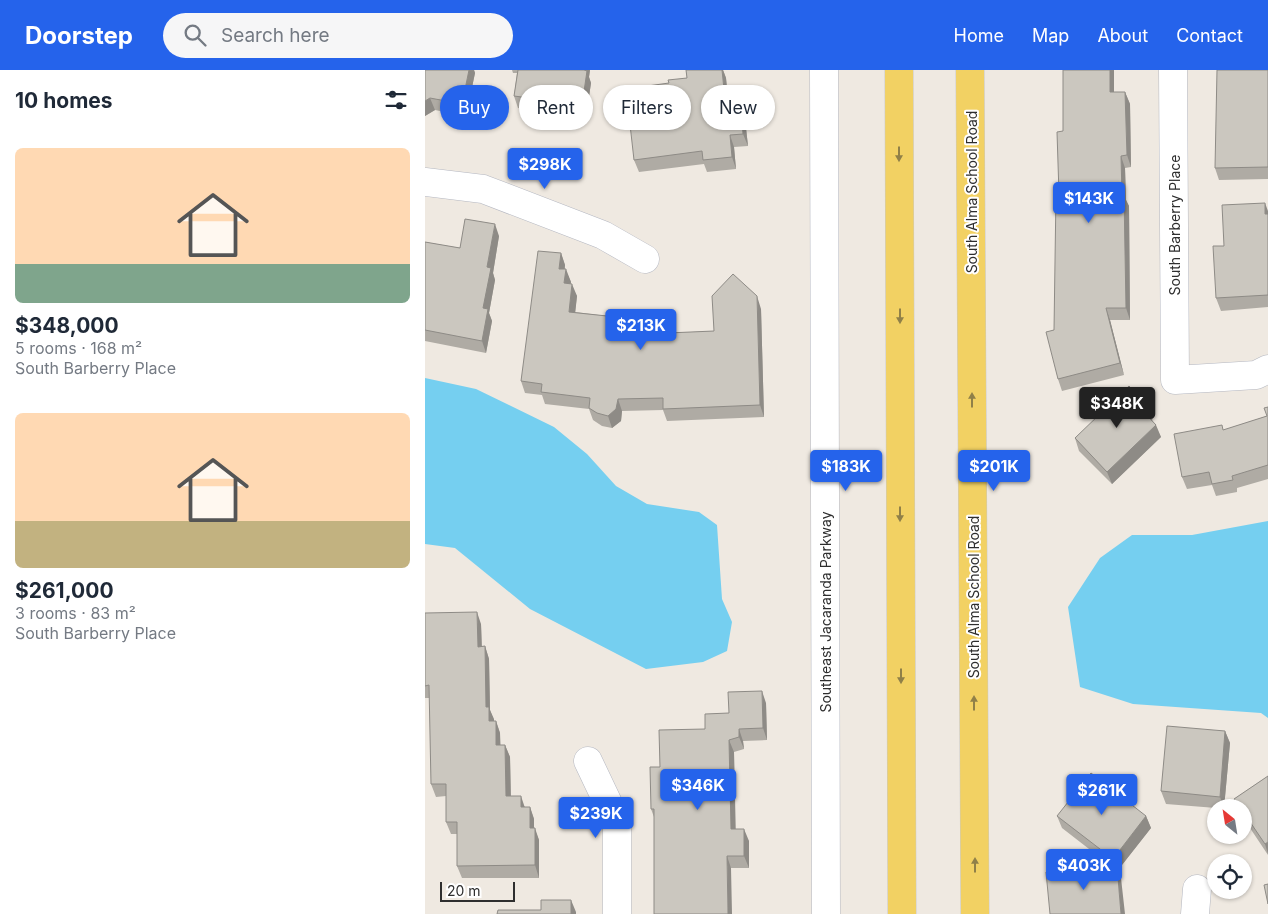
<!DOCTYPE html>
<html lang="en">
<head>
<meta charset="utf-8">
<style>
  :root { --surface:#fff; --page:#f6f6f7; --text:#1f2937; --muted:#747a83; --accent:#2563eb }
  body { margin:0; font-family:Inter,sans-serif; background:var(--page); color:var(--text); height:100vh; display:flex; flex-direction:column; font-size:19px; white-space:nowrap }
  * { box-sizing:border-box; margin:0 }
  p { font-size:16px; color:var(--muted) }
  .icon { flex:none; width:28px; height:28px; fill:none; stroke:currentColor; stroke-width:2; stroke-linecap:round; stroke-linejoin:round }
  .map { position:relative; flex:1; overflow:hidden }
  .drawer { display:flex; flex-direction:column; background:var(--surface); width:425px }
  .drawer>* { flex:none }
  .guide { position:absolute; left:15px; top:15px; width:475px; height:45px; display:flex; gap:10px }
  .needle { width:32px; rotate:330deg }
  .tools { position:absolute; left:782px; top:729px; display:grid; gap:10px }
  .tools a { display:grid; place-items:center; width:45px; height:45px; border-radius:50%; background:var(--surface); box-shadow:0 1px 4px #0004; font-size:25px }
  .scale { position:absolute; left:15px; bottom:12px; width:75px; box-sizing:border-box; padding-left:5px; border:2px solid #2e2e2e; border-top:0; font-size:14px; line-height:18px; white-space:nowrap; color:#2e2e2e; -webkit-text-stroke:4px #fff; paint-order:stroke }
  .price { position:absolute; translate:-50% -42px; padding:0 11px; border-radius:5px; background:var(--accent); color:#fff; font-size:16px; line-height:32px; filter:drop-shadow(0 1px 2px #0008) }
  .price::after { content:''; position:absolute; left:50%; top:30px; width:15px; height:11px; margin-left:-8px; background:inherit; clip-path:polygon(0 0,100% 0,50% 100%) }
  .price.on { background:#222; color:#fff }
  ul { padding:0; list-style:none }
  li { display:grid; align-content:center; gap:10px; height:265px; padding:0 15px }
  li span { display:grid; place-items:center; height:155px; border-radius:8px; color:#555 }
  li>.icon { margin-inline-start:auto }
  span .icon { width:90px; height:90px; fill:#fffc; stroke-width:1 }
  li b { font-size:21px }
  h2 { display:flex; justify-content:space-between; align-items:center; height:60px; padding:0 15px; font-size:21px }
  .chip { padding:0 18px; border-radius:22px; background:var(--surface); box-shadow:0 1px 4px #0004; font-size:18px; line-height:45px }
  .chip.on { background:var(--accent); color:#fff }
  header { display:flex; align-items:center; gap:30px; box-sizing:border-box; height:70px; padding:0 25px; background:var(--accent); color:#fff }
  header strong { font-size:24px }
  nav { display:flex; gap:28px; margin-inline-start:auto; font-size:18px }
  .search { width:350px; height:45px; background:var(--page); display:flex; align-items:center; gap:12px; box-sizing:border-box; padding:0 18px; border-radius:28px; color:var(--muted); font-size:19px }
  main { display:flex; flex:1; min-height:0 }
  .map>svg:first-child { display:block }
  .water { fill:#75cff0 }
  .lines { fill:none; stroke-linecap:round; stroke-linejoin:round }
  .minor-casing { stroke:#b4b7c1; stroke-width:29 }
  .major-casing { stroke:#c9c9c9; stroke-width:29 }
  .minor { stroke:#fff; stroke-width:28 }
  .major { stroke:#f2d163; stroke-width:28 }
  .wall { fill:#afaba4 }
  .shaded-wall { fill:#8e8b86 }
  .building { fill:#cbc7bf; stroke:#8e8b86 }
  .oneway { fill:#908048 }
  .labels { text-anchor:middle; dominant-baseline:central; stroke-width:4; stroke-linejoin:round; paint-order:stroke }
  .street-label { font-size:14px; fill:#2e2e2e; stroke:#fff }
</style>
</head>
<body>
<header>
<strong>Doorstep</strong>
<div class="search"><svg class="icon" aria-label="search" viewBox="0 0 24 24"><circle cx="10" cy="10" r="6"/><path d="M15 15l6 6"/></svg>Search here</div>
<nav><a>Home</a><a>Map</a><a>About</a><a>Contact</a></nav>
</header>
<main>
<section class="drawer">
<h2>10 homes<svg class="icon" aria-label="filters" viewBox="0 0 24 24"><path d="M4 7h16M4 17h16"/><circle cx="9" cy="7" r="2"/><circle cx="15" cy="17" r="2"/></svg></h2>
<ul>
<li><span style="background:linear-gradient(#ffd9b3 75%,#7fa58c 0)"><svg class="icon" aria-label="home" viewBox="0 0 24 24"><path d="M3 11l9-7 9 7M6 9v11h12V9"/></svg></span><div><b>$348,000</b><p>5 rooms · 168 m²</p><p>South Barberry Place</p></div></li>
<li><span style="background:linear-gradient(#ffd9b3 70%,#c2b280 0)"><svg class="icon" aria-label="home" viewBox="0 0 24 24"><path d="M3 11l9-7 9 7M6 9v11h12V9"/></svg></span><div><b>$261,000</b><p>3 rooms · 83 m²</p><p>South Barberry Place</p></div></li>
</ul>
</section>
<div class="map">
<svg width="843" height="844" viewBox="0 0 843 844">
  <rect width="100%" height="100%" fill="#efe9e1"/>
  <path class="water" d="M0,308L51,319L129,357L162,384L191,416L222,434L274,442L292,455L297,529L307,552L302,581L278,592L221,599L105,539L30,478L0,474Z
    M843,451V648L836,643L708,634L655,617L643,537L675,488L707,465H767Z"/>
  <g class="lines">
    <defs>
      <path id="minor" d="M399,0L401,844
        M748,0L750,310L831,305L843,299
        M0,112L58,119L178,165L220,189
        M163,691L192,752V844
        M770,844L772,819"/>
      <path id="major" d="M474,0L477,844
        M545,0L550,844"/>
    </defs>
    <use href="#minor" class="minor-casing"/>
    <use href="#major" class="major-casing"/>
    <use href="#minor" class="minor"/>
    <use href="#major" class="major"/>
  </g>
  <path class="wall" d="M0,0H49L50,3L41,46L10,40L0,46Z
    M87,0H165L164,7L166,13L161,47L93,38L89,26L92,3H88Z
    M261,0H298L301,8L304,38L320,49L323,76L309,77L311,99L282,102L279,94L214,102L209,90L244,13L262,8Z
    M843,0V109L794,110L790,98Z
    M689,22H700L705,34L706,97L700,98L701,130L704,136L705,250H685L699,305L637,321L633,309L629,260L634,124L638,61Z
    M843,141V237L796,241L791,228L799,176Z
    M74,166L68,203L70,210L64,243L67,251L61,283L0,271V172L35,178Z
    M136,183L140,195V199L146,212L145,214L152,226L150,242L182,246L185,252L201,265L289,261L336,239L339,347L242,351L238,340L197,341L196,351L187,358L177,356L168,350L164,339L120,334L117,325L100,323L96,311Z
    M724,336L728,348L727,350L736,367L687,414L654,381L650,368Z
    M843,337V409L812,418V422L791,426L787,415L762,419L757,407L799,360L842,346Z
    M0,543L56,554L57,576H60L64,589L65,640L69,651H71L75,663V675H80L85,687L86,726L100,737H105L109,749V758L114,770V808H37L32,796V764H26L21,752V726L11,727L6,714L5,628H0Z
    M341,633L342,670L318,671L319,679L309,682L310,759L324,771V798H306L229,747L226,739L235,697L280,659L304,643Z
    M800,661L805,673L799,738H791L741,734L736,721Z
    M843,706V785L819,749V738H812L809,729Z
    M632,746H721L726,758L693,800L696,808L686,796L637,758Z"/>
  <path class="shaded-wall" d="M44,0H49L50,3L41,46L37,34Z
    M159,0H165L164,7L166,13L161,47L157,35Z
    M297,0H298L301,8L305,51L301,39Z
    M685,0H689V35L685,22Z
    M700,22L705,34L706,97L702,85Z
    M5,28L10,40L0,46V31Z
    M316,37L320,49L323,76L318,64Z
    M305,65L309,77L311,99L307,87Z
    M696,86L700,98L701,130L704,136L705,250L701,238Z
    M840,133L843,141V152L840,144Z
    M70,154L74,166L68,203L70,210L64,243L67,251L61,283L57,271L58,238L62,197Z
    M136,183L140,195L138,211L134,199Z
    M141,199L146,212L144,225L139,213Z
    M147,214L152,226L149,254L144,242Z
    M332,226L336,239L339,347L335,335Z
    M681,238L685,250L699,305L695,293Z
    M197,254L201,266L196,265Z
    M193,329L197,341L196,351L187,358L183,346Z
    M724,336L728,348L723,353L718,341Z
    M731,355L736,367L687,414L682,402Z
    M52,542L56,554L57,589L53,577Z
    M60,576L64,589L65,640L69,649V663L64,651L61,637Z
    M337,621L341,633L342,670L338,658Z
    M71,651L75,663L76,687L71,675Z
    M314,659L318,671L319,679L314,667Z
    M800,661L805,673L799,738L795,727Z
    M304,670L309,682L311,771L306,759Z
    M80,675L85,687L86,738L81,726Z
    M96,726L100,738L96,737Z
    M105,737L109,749V770L105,758Z
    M721,746L726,758L693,800L696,808L700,844H696L692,801L688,789Z
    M110,758L114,770V808L110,795Z
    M319,759L324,771V798L319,786Z
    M843,772V784L840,774Z
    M302,786L306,798L307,844H303Z
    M146,830L151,842V844H146Z"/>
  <path class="building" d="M0,0H44L37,34L5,28L0,31Z
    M93,0H159L162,1L157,35L89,26Z
    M261,0H297L301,39L316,37L318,64L305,65L307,87L278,90L277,81L209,90L201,19L244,13L243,10L262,8Z
    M638,0H685V22H700L702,85L696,86L697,124H699L701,238H681L695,293L633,309L621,262L629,260L631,124H634L632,62L638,61Z
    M792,0H843V97L790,98Z
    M840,133V144H843V225L791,228L788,176H799L797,135Z
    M40,149L70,154L62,197L66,198L58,238L63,239L57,271L0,260V172L35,178Z
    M113,181L136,183L134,199H141L139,213L147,214L144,242L182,246V252L197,254L196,265L289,261L287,226L308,204L332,226L335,335L238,339V328L193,329L191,339L183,346L172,343L164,338L165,328L116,322L117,314L96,311Z
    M704,316L724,336L718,341L731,355L682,402L650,368Z
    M843,337V395L807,406L808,410L787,414L784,402L757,407L749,364L797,355L798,360L842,346L839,338Z
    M52,542L53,577L60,576L61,637H64V651H71V675H80L81,726H96V737H105V758H110V795L32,796V752H21V714H6L4,615L0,616V543Z
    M337,621L338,658L314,659V667L304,670L306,759H319V786H302L303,844H229V739H226L225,697H235L234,660L280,659V644L304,643L303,622Z
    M742,656L800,661L795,727L736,721Z
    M666,703L721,746L688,789L632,746Z
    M843,706V772L840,774L819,743V738H815L809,729Z
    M692,796L696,844H625L621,802Z
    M843,814V834L839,815Z
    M116,830H146V844H72L73,840H116Z"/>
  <defs><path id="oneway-solid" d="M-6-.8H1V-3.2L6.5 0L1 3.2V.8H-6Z" transform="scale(1.25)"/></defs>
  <g class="oneway">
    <use href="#oneway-solid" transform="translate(474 84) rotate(90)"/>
    <use href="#oneway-solid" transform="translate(475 246) rotate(90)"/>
    <use href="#oneway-solid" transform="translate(547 330) rotate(-90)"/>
    <use href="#oneway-solid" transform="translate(475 444) rotate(90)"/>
    <use href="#oneway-solid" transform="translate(476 606) rotate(90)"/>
    <use href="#oneway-solid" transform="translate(549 633) rotate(-90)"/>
    <use href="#oneway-solid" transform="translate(550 795) rotate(-90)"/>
  </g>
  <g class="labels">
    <g class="street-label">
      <text transform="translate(546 122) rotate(-90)">South Alma School Road</text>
      <text transform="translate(749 155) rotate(-90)">South Barberry Place</text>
      <text transform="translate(548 527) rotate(-90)">South Alma School Road</text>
      <text transform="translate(400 542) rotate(-90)">Southeast Jacaranda Parkway</text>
    </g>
  </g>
</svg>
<div class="tools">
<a><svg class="needle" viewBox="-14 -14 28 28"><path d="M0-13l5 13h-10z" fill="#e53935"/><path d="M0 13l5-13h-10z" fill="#747a83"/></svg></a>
<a><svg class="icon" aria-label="locate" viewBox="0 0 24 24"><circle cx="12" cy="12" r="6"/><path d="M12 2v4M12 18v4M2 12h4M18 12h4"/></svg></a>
</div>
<div class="scale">20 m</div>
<b class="price" style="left:120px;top:120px">$298K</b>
<b class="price" style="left:664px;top:154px">$143K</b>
<b class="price" style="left:216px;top:281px">$213K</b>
<b class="price on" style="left:692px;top:359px">$348K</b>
<b class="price" style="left:421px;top:422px">$183K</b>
<b class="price" style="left:569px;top:422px">$201K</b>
<b class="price" style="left:273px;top:741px">$346K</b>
<b class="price" style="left:677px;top:746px">$261K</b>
<b class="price" style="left:171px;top:769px">$239K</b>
<b class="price" style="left:659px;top:821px">$403K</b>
<div class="guide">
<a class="chip on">Buy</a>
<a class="chip">Rent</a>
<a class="chip">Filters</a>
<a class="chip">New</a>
</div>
</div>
</main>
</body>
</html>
